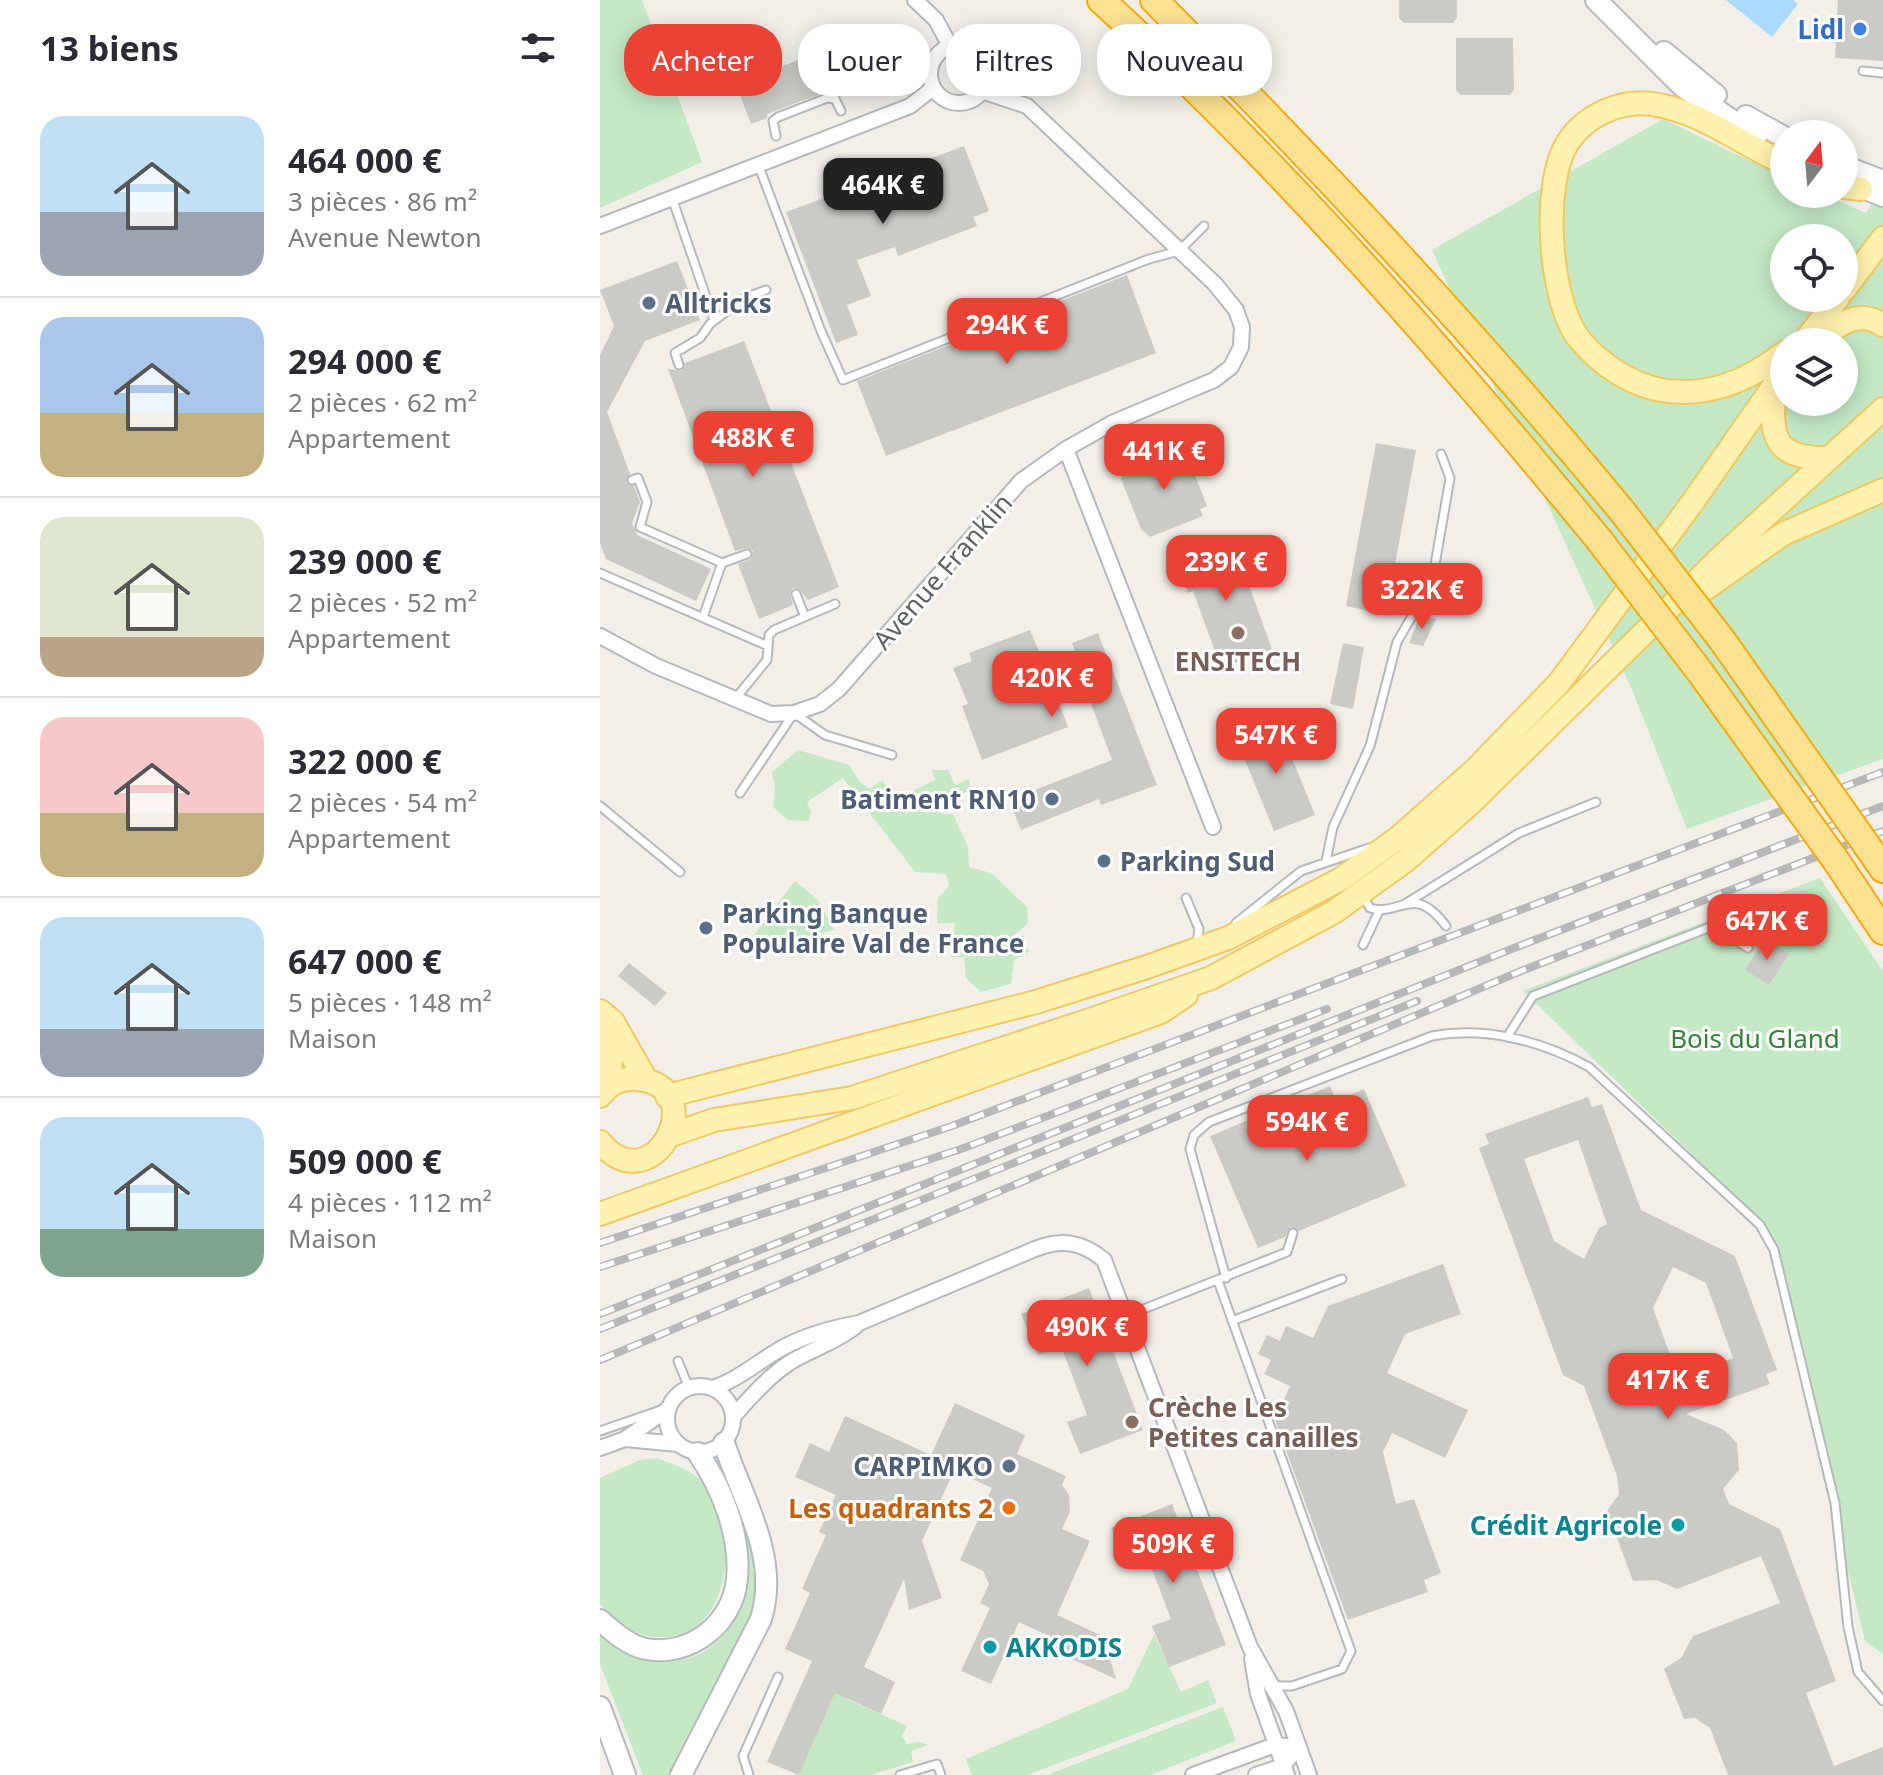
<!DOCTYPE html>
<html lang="fr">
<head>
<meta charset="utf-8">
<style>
  :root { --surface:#fff; --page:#f7f7f7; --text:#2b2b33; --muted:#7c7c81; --line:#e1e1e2; --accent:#ea4335 }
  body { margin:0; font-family:"Noto Sans",sans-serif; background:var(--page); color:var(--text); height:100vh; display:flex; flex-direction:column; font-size:30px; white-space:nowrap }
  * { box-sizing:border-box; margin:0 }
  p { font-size:26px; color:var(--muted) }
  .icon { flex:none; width:44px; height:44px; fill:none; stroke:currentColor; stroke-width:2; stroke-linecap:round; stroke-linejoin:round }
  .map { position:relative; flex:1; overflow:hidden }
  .sheet { display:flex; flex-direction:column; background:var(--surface); width:600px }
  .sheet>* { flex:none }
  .guide { position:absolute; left:24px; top:24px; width:760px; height:72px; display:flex; gap:16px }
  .needle { width:52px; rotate:16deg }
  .fabs { position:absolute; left:1170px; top:120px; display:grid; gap:16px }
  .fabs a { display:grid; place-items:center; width:88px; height:88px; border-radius:50%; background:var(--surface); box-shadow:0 4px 20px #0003; font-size:40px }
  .price { position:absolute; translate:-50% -68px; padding:0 18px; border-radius:16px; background:var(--accent); color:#fff; font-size:26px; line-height:52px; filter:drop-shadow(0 2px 4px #0008) }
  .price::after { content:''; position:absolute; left:50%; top:48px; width:24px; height:18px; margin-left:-12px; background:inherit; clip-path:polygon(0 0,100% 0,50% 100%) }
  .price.on { background:#222; color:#fff }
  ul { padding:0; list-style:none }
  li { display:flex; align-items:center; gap:24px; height:200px; padding:0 40px }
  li+li { border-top:2px solid var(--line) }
  li span { display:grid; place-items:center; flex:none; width:224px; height:160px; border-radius:24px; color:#555 }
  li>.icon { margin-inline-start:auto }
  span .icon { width:96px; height:96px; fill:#fffc; stroke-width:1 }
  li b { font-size:34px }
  h2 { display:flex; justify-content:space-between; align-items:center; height:96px; padding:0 40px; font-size:34px }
  .pill { padding:0 28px; border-radius:32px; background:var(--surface); box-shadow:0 4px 20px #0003; font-size:28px; line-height:72px }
  .pill.on { background:var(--accent); color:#fff }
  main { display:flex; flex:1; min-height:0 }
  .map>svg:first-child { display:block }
  .green { fill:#c5e8c5; fill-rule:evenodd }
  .water { fill:#aadaff }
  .building { fill:#cccac5; fill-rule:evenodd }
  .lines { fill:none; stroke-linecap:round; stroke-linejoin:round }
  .lane-casing { stroke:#b5b8bc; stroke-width:11 }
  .street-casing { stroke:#b5b8bc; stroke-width:18 }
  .secondary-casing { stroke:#b6babf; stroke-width:24 }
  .primary-casing { stroke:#f2c960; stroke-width:26 }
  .highway-casing { stroke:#f9ab00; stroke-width:30 }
  .lane { stroke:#fff; stroke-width:7 }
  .street { stroke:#fff; stroke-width:14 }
  .secondary { stroke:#fff; stroke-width:20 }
  .primary { stroke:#fff2af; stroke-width:22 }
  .highway { stroke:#fde293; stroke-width:26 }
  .rail-casing { stroke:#b6b7b8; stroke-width:8 }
  .rail { stroke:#fff; stroke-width:5; stroke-dasharray:15; stroke-linecap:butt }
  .highway-bridge-casing { stroke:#f9ab00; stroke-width:30; stroke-linecap:butt }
  .highway-bridge { stroke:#fde293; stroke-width:26 }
  .shop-dot { fill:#3f7fe0; stroke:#fff; stroke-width:3 }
  .service-dot { fill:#5c6f8a; stroke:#fff; stroke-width:3 }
  .education-dot { fill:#8d6e63; stroke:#fff; stroke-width:3 }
  .food-dot { fill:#e8710a; stroke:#fff; stroke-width:3 }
  .culture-dot { fill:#0f9aa8; stroke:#fff; stroke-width:3 }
  .labels { text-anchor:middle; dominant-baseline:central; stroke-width:6; stroke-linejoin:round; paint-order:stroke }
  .shop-label { font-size:26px; font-weight:bold; fill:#366cbe; stroke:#fff; text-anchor:end }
  .service-label { font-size:26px; font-weight:bold; fill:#4e5e75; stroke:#fff; text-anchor:start }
  .street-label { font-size:26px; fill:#5f6368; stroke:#fff }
  .education-label { font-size:26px; font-weight:bold; fill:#785e54; stroke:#fff }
  .park-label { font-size:26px; fill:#348238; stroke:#fff }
  .food-label { font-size:26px; font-weight:bold; fill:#c56008; stroke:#fff; text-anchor:end }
  .culture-label { font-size:26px; font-weight:bold; fill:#0d838f; stroke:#fff; text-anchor:end }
</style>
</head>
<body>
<main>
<section class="sheet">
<h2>13 biens<svg class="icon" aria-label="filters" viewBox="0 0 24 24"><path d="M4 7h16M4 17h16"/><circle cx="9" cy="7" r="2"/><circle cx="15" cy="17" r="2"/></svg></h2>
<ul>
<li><span style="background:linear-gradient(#bfe0f5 60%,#9aa5b1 0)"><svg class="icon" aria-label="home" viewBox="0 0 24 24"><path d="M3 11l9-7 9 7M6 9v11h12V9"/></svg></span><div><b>464 000 €</b><p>3 pièces · 86 m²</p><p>Avenue Newton</p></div></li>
<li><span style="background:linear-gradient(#a9c7e8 60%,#c2b280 0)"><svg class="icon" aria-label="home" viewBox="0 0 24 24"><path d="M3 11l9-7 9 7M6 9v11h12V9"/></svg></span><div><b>294 000 €</b><p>2 pièces · 62 m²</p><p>Appartement</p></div></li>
<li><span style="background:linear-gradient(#dfe7d0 75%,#b9a48a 0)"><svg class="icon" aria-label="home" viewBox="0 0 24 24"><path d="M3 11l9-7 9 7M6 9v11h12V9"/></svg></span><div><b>239 000 €</b><p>2 pièces · 52 m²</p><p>Appartement</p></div></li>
<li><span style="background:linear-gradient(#f6c9c9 60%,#c2b280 0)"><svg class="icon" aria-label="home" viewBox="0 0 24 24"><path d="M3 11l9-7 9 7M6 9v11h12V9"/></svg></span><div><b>322 000 €</b><p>2 pièces · 54 m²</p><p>Appartement</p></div></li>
<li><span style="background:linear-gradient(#bfe0f5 70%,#9aa5b1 0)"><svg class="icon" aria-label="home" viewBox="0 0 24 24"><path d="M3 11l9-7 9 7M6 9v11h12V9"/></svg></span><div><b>647 000 €</b><p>5 pièces · 148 m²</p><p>Maison</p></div></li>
<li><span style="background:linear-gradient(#bfe0f5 70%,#7fa58c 0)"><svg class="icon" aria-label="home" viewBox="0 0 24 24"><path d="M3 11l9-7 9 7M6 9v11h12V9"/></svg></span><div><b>509 000 €</b><p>4 pièces · 112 m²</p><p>Maison</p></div></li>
</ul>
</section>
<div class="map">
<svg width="1283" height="1775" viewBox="0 0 1283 1775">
  <rect width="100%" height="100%" fill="#f1efe8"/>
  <path class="green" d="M0,0H42L102,162L0,208Z
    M1063,119L1184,177V194H1223L1266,213L1283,185V759L1087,829L1033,692L832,250ZM1184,238H1244V298H1184ZM1184,342H1244V402H1184Z
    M198,750L249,765L260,782L270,789L282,780L295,800L335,780L332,770H348L355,785L369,779L370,789L360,796L361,808L339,806L341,814H353L368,847L369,867L391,873L427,907L428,923L412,937L430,951L414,960L411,984L381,992L366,978L364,957H351L355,923H337L338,898L349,886L346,874L315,872L243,778L207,802L211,812L209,821L188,820L173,807L175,787L172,772Z
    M1220,878L1283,971V1654L1265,1641L1163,1223L923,991Z
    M195,881L218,900L234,930L142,951Z
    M57,1458C68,1463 81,1466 91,1473C142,1506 141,1642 57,1637C34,1636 14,1621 0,1604V1478L40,1460Z
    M131,1475C139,1501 157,1542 158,1568C159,1633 102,1717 72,1775H43L0,1664V1632C15,1640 33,1654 50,1658C116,1676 156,1605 148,1548C145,1525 133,1500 125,1477Z
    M554,1634L581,1692L608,1680L617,1703L427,1775H372L366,1759L528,1689Z
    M236,1690L249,1700L307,1726L302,1736L307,1744L319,1742L328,1745L311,1751L313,1762L270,1775H199Z
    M623,1707L636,1741L550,1775H447Z"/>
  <path class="water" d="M1126,0H1193L1198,4L1172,37Z"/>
  <path class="building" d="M799,0H857V18L853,23H804L799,18Z
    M1238,0H1283V61L1235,58Z
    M856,38H913L914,90L910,95H861L856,90Z
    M206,57L220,94L167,114V118L151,124L136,84Z
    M364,146L389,211L373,217L377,226L298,256L295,247L257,260L271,296L247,305L258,335L236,343L186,212Z
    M77,261L100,320L45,341L7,412L30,474L26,483L34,486L40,502L32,523L37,535L111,569L96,601L6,559L0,543V355L14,326L0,290Z
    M527,275L556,353L286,456L257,381Z
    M144,341L239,587L208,600L199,589L193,588L190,594L193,605L159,619L138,564L151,559L153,551L147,548L135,551L68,369L82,371L85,363Z
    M776,443L816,450L786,614L746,606Z
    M563,449L565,454L579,449L586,452L607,506L600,509L603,516L550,537L541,529L521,479L524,470L551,460L549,454Z
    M632,539L672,649L621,668L593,591L588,593L584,580L588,578L581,559Z
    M820,616L836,619L823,646L809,643Z
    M430,630L445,666L476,654L472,643L498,633L557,785L501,805L499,799L421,830L409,800L512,760L485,687L457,698L468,727L382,760L362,706L368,704L353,668L372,661L369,653Z
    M743,643L764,647L753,709L730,704Z
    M677,721L715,815L674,831L636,738Z
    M1165,938L1189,954L1169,985L1145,970Z
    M29,963L67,993L55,1006L18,976Z
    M730,1086L736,1101L764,1089L806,1186L699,1231L691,1227L685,1237L658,1248L610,1136Z
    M988,1097L992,1107L1002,1104L1041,1210L1135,1256L1177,1370L1166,1374L1170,1384L1086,1414L1124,1430L1137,1443L1139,1470L1123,1489L1129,1504L1180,1529L1236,1681L1206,1693L1234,1766L1283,1747V1775H1128L1110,1728L1095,1718L1084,1719L1064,1669L1081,1658L1093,1636L1180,1603L1161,1556L1077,1589L1057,1580L1033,1581L1007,1511L1019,1494L1017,1476L984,1386L963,1375L879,1148L889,1144L885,1134ZM978,1140L1007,1224L999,1228L984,1259L954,1241L924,1159ZM1073,1267L1106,1283L1133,1358L1078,1377L1053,1308Z
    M843,1264L861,1314L805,1334L787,1373L868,1410L845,1458L792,1433L783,1452L796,1504L814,1499L841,1573L824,1580L828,1592L748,1620L675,1420L690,1386L664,1374L671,1360L658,1354L667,1335L680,1341L686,1326L713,1338L728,1306Z
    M489,1288L543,1430L480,1454L467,1422L487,1415L461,1346L438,1355L421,1314Z
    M355,1403L425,1435L417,1454L466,1476L462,1485L469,1495L470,1512L462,1529L490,1541L457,1615L511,1640L507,1649L516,1679L443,1646L447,1635L419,1622L391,1684L361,1671L390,1608L380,1603L389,1584L383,1571L360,1560L392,1488L354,1471L322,1541L342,1598L309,1610L304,1579L264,1667L295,1682L281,1714L235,1693L199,1775L167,1762L212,1661L185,1649L210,1593L202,1589L226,1535L219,1532L236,1495L195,1477L210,1443L229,1452L245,1416L331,1455Z
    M572,1504L626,1645L569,1667L552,1626L571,1619L545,1551L524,1559L511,1528Z"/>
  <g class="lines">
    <defs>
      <path id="lane" d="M1263,71L1283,73
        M235,99L230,70L257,61
        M176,136L173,121L178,117L227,98L235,99L241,111
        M158,164L221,331L243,380L549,259L579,251L604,226
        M72,198L114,320
        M79,365L75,353L100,338L110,324L144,298L166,290
        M32,480L38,478L47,502L40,527L122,563L147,554
        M0,573L168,646
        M196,594L205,617
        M103,617L122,563
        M135,699L167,660L169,635L174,630L235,604
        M140,793L194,713L225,735L292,755
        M0,806L80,872
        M726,861L733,827L770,746L797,642L832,582L850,478L841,454
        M762,895L770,908C801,917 813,882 846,926
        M586,898L599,929L597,943
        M805,904L919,833L996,802
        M636,923L701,871L769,848
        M763,945L779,911
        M907,1037L933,996L1113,926L1148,948
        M626,1278L590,1149L594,1135L609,1122L832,1036C885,1026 942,1041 989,1067L1160,1225L1174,1250L1235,1503L1248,1627L1258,1672L1283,1701
        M618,1281L751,1651L742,1669L692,1686H673
        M526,1316L687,1252L693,1233
        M632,1321L742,1279
        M78,1361L89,1388
        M0,1431L58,1411
        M149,1775L143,1756L178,1677
        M300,1775L337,1764L341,1775"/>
      <path id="street" d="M315,0L336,20L350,46
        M330 74a29 29 0 1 1 58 0a29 29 0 1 1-58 0Z
        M0,226L310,106L333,88
        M466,449L613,827
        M0,636L56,666L171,714L194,713L220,704L239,689L421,481L466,449L512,423L614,380L631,367L641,347L642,327L636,310L615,284L427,106L382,91
        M67 1419a33 33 0 1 1 66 0a33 33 0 1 1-66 0Z
        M112,1388C136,1381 155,1364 177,1351C201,1336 232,1328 259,1323L435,1249C462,1239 481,1241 504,1260L650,1647L686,1711L709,1775
        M134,1416C150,1397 168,1377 189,1363C211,1349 235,1343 256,1326
        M25,1439L78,1444
        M0,1448L25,1439L68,1409
        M652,1659L658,1694L687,1775
        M593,1775L675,1745L698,1747
        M656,1775L683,1766L698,1747"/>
      <path id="secondary" d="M996,0L1082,86L1156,137
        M1064,52L1116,95
        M1146,116L1184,137
        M1244,166L1283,181
        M1246,181L1283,196
        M0,1620C12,1631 29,1646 46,1649C90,1657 133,1624 137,1579C141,1535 122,1488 98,1453
        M0,1707L25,1775
        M81,1775L161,1619C180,1557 143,1501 124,1443"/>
      <path id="primary" d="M1184,163C1141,144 1099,110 1052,104C1020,100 986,115 968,142C941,183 949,303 980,340C1001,365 1030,384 1061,390C1108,398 1148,381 1184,353
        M1244,187L1261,189
        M1244,290L1283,238
        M1204,342L1238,298
        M1221,342C1237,323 1259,309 1283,325
        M1175,389C1169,437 1174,459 1228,458
        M1102,591L1183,534L1283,490
        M0,1011L13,1022L46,1080
        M0,1030L11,1061L9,1086
        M0,1096C9,1084 22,1077 38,1079C114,1087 53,1206 0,1142
        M67,1096L436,1002L547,967L628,938L741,879L798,838L875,770L959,683L1092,503L1184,371
        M71,1135L114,1120L252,1098L487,1021L611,978L734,912L805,861L872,802L1121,557L1283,409
        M0,1214L561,1012L586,995"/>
      <path id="highway" d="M501,0C682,165 845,352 1000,541
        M554,0C718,164 874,332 1022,511
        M1270,850L1283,869
        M1237,862L1283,931"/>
    </defs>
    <use href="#lane" class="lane-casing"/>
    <use href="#street" class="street-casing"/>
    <use href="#secondary" class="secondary-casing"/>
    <use href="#primary" class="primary-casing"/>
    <use href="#highway" class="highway-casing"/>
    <use href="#lane" class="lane"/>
    <use href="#street" class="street"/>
    <use href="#secondary" class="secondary"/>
    <use href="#primary" class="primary"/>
    <use href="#highway" class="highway"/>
    <defs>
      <path id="rail" d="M0,1243L352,1126L1283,772
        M0,1267L361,1149L727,1009
        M0,1314L914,948L1283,806
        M0,1329L817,1001
        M0,1360L921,971L1283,831"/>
    </defs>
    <use href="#rail" class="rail-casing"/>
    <use href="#rail" class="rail"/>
    <defs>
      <path id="highway-bridge" d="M1022,511L1122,640L1270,850
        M1000,541L1100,672L1237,862"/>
    </defs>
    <use href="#highway-bridge" class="highway-bridge-casing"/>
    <use href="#highway-bridge" class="highway-bridge"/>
  </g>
  <circle class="shop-dot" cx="1260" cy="29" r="8"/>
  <g class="service-dot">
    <circle cx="49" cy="303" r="8"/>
    <circle cx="452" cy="799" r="8"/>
    <circle cx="504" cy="861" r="8"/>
    <circle cx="106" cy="928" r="8"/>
    <circle cx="409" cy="1466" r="8"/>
  </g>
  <g class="education-dot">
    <circle cx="638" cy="633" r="8"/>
    <circle cx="532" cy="1422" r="8"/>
  </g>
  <circle class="food-dot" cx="409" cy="1508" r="8"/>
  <g class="culture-dot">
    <circle cx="1078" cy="1525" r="8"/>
    <circle cx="390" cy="1647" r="8"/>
  </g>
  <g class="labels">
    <g class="shop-label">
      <text x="1244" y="29">Lidl</text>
    </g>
    <g class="service-label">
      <text x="65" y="303">Alltricks</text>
      <text x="436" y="799" text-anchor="end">Batiment RN10</text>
      <text x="520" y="861">Parking Sud</text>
      <text x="122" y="913">Parking Banque<tspan x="122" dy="30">Populaire Val de France</tspan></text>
      <text x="393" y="1466" text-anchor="end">CARPIMKO</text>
    </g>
    <g class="street-label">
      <text transform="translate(342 571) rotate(-49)">Avenue Franklin</text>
    </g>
    <g class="education-label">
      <text x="638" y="661">ENSITECH</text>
      <text x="548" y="1407" text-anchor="start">Crèche Les<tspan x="548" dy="30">Petites canailles</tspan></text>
    </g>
    <g class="park-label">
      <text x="1155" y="1038">Bois du Gland</text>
    </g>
    <g class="food-label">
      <text x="393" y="1508">Les quadrants 2</text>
    </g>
    <g class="culture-label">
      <text x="1062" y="1525">Crédit Agricole</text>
      <text x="406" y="1647" text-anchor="start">AKKODIS</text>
    </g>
  </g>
</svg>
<div class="fabs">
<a><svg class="needle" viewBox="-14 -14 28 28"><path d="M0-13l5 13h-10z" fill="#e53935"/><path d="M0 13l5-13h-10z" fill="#7c7c81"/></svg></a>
<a><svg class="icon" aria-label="locate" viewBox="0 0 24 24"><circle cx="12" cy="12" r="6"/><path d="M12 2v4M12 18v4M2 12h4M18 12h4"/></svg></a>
<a><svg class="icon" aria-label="layers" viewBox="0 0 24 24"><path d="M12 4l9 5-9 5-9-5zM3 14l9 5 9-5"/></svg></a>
</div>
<b class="price on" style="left:283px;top:226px">464K €</b>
<b class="price" style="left:407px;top:366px">294K €</b>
<b class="price" style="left:153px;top:479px">488K €</b>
<b class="price" style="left:564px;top:492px">441K €</b>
<b class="price" style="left:626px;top:603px">239K €</b>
<b class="price" style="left:822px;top:631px">322K €</b>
<b class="price" style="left:452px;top:719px">420K €</b>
<b class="price" style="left:676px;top:776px">547K €</b>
<b class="price" style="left:1167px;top:962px">647K €</b>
<b class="price" style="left:707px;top:1163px">594K €</b>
<b class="price" style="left:487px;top:1368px">490K €</b>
<b class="price" style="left:1068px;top:1421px">417K €</b>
<b class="price" style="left:573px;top:1585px">509K €</b>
<div class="guide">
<a class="pill on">Acheter</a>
<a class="pill">Louer</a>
<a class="pill">Filtres</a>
<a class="pill">Nouveau</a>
</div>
</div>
</main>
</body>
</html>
